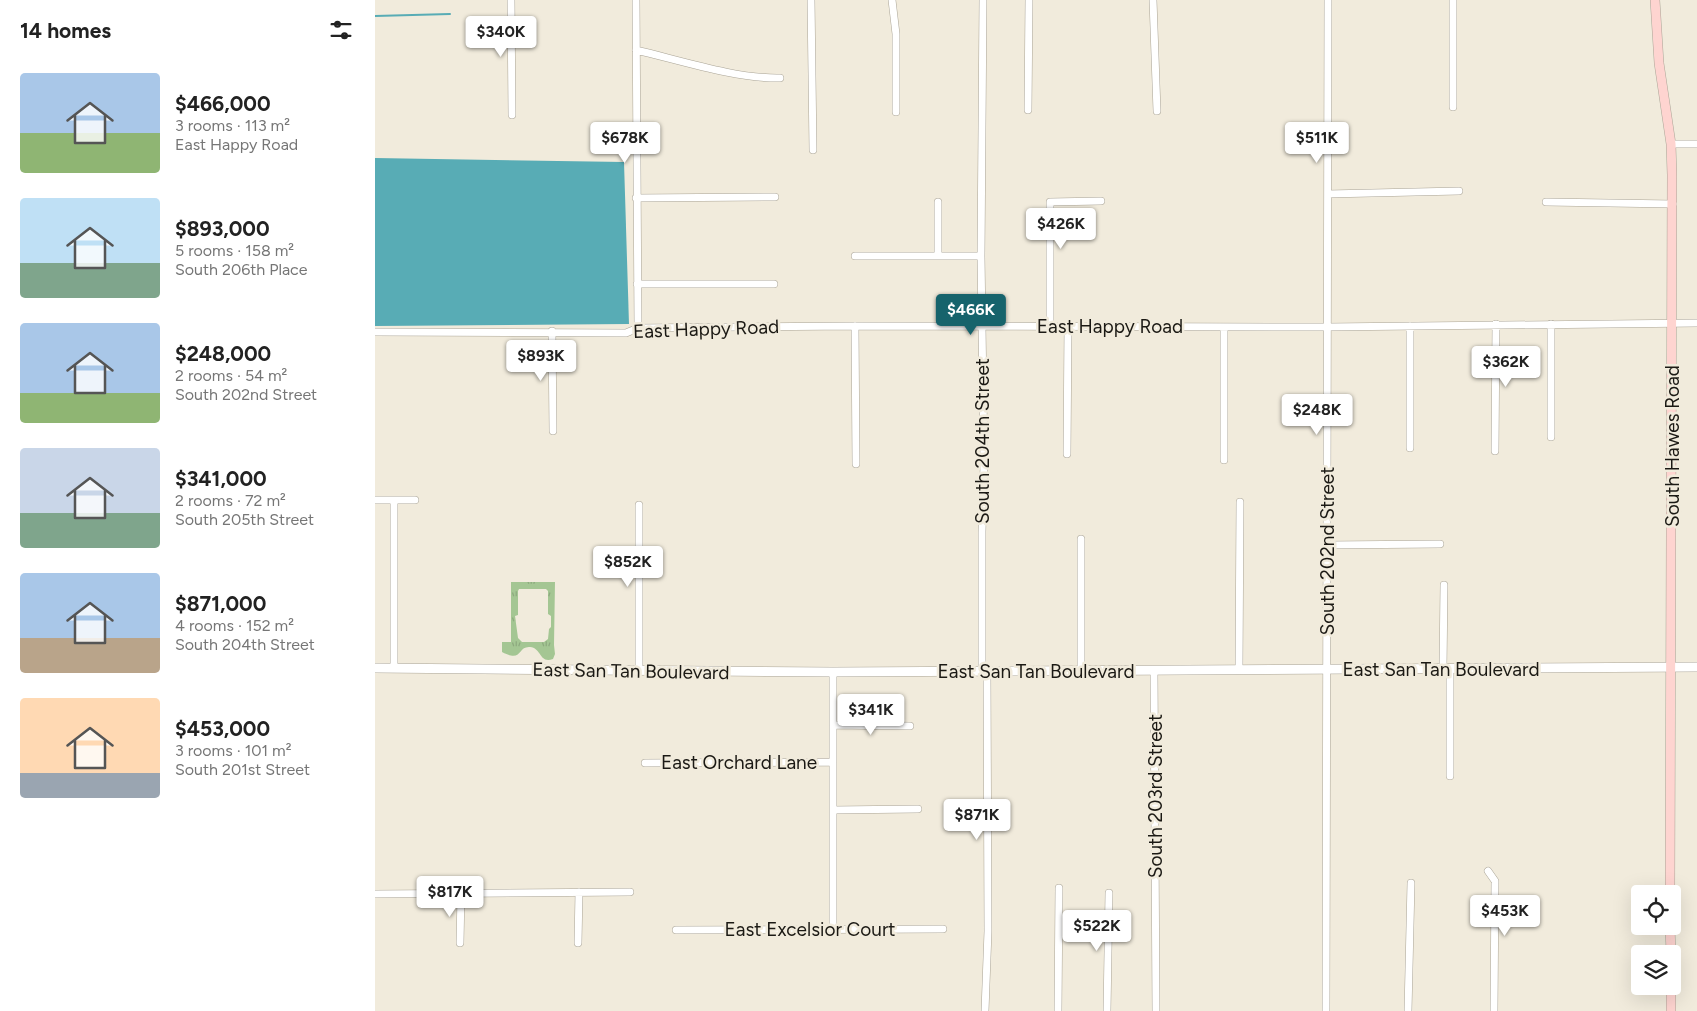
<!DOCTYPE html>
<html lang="en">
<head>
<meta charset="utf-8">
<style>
  :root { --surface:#fff; --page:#f6f6f6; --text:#222; --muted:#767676; --accent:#16636c }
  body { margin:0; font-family:Figtree,sans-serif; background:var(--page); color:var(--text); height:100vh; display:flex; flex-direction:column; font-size:19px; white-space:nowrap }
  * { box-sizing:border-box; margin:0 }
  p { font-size:16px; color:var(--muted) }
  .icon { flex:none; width:28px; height:28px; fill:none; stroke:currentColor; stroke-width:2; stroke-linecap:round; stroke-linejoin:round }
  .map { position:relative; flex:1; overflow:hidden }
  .sheet { display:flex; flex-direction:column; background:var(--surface); width:375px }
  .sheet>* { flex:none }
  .fabs { position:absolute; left:1256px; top:885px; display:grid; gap:10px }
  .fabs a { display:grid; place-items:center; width:50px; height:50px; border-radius:5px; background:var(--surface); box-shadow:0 5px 20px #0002; font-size:25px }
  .price { position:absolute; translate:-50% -42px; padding:0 11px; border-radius:5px; background:#fff; color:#222; font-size:16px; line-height:32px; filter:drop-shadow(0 1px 2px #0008) }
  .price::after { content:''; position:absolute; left:50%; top:30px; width:15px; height:11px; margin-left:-8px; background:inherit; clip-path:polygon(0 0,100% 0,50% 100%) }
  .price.on { background:var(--accent); color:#fff }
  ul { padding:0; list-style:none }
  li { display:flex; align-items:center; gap:15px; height:125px; padding:0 20px }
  li span { display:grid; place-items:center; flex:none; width:140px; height:100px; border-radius:5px; color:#555 }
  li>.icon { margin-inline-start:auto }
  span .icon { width:60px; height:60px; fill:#fffc; stroke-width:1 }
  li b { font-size:21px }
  h2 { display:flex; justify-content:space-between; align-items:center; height:60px; padding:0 20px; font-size:21px }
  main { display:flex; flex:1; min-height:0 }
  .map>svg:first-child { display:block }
  .grass { fill:url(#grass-tufts); fill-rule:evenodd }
  .water { fill:#58acb5 }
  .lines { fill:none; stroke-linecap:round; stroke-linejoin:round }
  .stream { stroke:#58acb5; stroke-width:2 }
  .minor-casing { stroke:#aaa496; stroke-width:8 }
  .tertiary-casing { stroke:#aaa496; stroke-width:10 }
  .secondary-casing { stroke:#aaa496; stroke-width:10 }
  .minor { stroke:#fff; stroke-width:7 }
  .tertiary { stroke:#fff; stroke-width:9 }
  .secondary { stroke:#fed4d0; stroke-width:9 }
  .labels { text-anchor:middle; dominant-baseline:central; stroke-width:5; stroke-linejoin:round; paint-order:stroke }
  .street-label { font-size:19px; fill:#1b1914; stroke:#f1ebdc }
</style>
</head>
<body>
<main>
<section class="sheet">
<h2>14 homes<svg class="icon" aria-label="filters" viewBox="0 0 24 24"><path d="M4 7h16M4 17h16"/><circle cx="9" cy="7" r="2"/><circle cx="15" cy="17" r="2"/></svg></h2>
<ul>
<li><span style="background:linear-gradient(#a9c7e8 60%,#8fb573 0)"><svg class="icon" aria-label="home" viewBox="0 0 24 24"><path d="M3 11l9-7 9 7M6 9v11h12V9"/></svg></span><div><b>$466,000</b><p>3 rooms · 113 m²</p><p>East Happy Road</p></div></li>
<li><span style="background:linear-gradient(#bfe0f5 65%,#7fa58c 0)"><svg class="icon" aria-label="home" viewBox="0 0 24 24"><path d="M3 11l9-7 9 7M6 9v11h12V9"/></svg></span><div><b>$893,000</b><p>5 rooms · 158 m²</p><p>South 206th Place</p></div></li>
<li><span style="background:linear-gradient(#a9c7e8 70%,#8fb573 0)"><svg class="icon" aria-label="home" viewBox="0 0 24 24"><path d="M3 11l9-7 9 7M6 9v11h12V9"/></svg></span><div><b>$248,000</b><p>2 rooms · 54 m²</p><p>South 202nd Street</p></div></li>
<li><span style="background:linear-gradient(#c9d6e8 65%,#7fa58c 0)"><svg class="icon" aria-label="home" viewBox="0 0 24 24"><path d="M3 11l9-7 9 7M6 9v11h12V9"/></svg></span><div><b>$341,000</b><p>2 rooms · 72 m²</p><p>South 205th Street</p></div></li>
<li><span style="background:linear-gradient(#a9c7e8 65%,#b9a48a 0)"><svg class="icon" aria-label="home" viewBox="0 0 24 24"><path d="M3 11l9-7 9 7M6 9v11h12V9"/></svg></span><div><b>$871,000</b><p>4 rooms · 152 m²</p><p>South 204th Street</p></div></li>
<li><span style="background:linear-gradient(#ffd9b3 75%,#9aa5b1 0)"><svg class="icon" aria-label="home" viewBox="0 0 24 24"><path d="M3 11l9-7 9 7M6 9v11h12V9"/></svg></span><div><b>$453,000</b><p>3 rooms · 101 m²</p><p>South 201st Street</p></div></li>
</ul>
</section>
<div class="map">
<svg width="1322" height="1011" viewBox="0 0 1322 1011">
  <defs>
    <pattern id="grass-tufts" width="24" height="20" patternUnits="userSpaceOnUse" patternTransform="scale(1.25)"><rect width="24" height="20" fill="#a4c693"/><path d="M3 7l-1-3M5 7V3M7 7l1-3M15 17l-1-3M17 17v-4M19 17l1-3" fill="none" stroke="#8daa7e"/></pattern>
  </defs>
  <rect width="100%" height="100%" fill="#f1ebdc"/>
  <path class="grass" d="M136,582H180L179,645L180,654L178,659C164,664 167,648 155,647C142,646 148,663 127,652V642H136ZM144,589H171L173,591V614L176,616V627L174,629L173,639L169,642H147L143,638L140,616L143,615V591Z"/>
  <path class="water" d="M0,158L249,162L254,324L0,326Z"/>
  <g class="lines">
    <path class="stream" d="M0,16L75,14"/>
    <defs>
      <path id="minor" d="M136,0L137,115
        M261,0L263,328
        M436,0L438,150
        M517,0L521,34V112
        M778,0L782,111
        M1078,0V107
        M261,50C304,60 362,79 405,78
        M653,110L654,0
        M1296,144H1322
        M953,194L1084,191
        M261,198L400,197
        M563,202V256
        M1171,202L1298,204
        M480,256H606
        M262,284H399
        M1176,324V437
        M480,326L481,464
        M675,326V202L726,201
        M1035,326V448
        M849,327V460
        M177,331L178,431
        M0,332L251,333L263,328L480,326L953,327L1322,323
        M1120,451L1121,324
        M692,454L693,326
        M0,500H40
        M19,500V668
        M264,505V671
        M706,539V671
        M952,545L1065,544
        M1068,669L1069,585
        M1075,669V776
        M779,670L781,1011
        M864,670L865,502
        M607,671V532L609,464L606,256L608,0
        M458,672V929
        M458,725L535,726
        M270,763L458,762
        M458,810L543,809
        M1113,871L1120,881L1119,1011
        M0,894L255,892
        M301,930L568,929
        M85,943L86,893
        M203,943L204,892
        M610,1011L613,931L612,671
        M683,1011L684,888
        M732,1011L734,893
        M951,1011L953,0
        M1033,1011L1036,883"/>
      <path id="tertiary" d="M0,668L458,672L1322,667"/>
      <path id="secondary" d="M1280,0L1284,63L1296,144L1297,175L1295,894
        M1295,926L1296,954
        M1296,986V1011"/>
    </defs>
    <use href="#minor" class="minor-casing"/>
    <use href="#tertiary" class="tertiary-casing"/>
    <use href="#secondary" class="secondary-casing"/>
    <use href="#minor" class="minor"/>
    <use href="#tertiary" class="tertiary"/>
    <use href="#secondary" class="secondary"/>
  </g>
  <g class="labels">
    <g class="street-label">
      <text x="735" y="326">East Happy Road</text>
      <text transform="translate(331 329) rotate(-2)">East Happy Road</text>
      <text transform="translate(607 441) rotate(-90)">South 204th Street</text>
      <text transform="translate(1297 446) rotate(-90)">South Hawes Road</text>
      <text transform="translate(952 551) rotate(-90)">South 202nd Street</text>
      <text x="1066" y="669">East San Tan Boulevard</text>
      <text transform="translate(256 671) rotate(1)">East San Tan Boulevard</text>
      <text x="661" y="671">East San Tan Boulevard</text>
      <text x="364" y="762">East Orchard Lane</text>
      <text transform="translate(780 796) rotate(-90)">South 203rd Street</text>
      <text x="435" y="929">East Excelsior Court</text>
    </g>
  </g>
</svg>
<div class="fabs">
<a><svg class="icon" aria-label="locate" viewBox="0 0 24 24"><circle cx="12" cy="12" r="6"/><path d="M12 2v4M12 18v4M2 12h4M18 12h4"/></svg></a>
<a><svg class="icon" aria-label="layers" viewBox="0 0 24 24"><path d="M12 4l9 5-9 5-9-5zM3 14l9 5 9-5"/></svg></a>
</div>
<b class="price" style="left:126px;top:58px">$340K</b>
<b class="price" style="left:250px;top:164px">$678K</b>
<b class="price" style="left:942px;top:164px">$511K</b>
<b class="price" style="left:686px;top:250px">$426K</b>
<b class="price on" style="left:596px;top:336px">$466K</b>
<b class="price" style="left:166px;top:382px">$893K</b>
<b class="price" style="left:1131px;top:388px">$362K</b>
<b class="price" style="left:942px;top:436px">$248K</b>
<b class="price" style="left:253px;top:588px">$852K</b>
<b class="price" style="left:496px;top:736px">$341K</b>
<b class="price" style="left:602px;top:841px">$871K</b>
<b class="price" style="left:75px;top:918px">$817K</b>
<b class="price" style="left:1130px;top:937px">$453K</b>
<b class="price" style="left:722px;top:952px">$522K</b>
</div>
</main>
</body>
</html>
